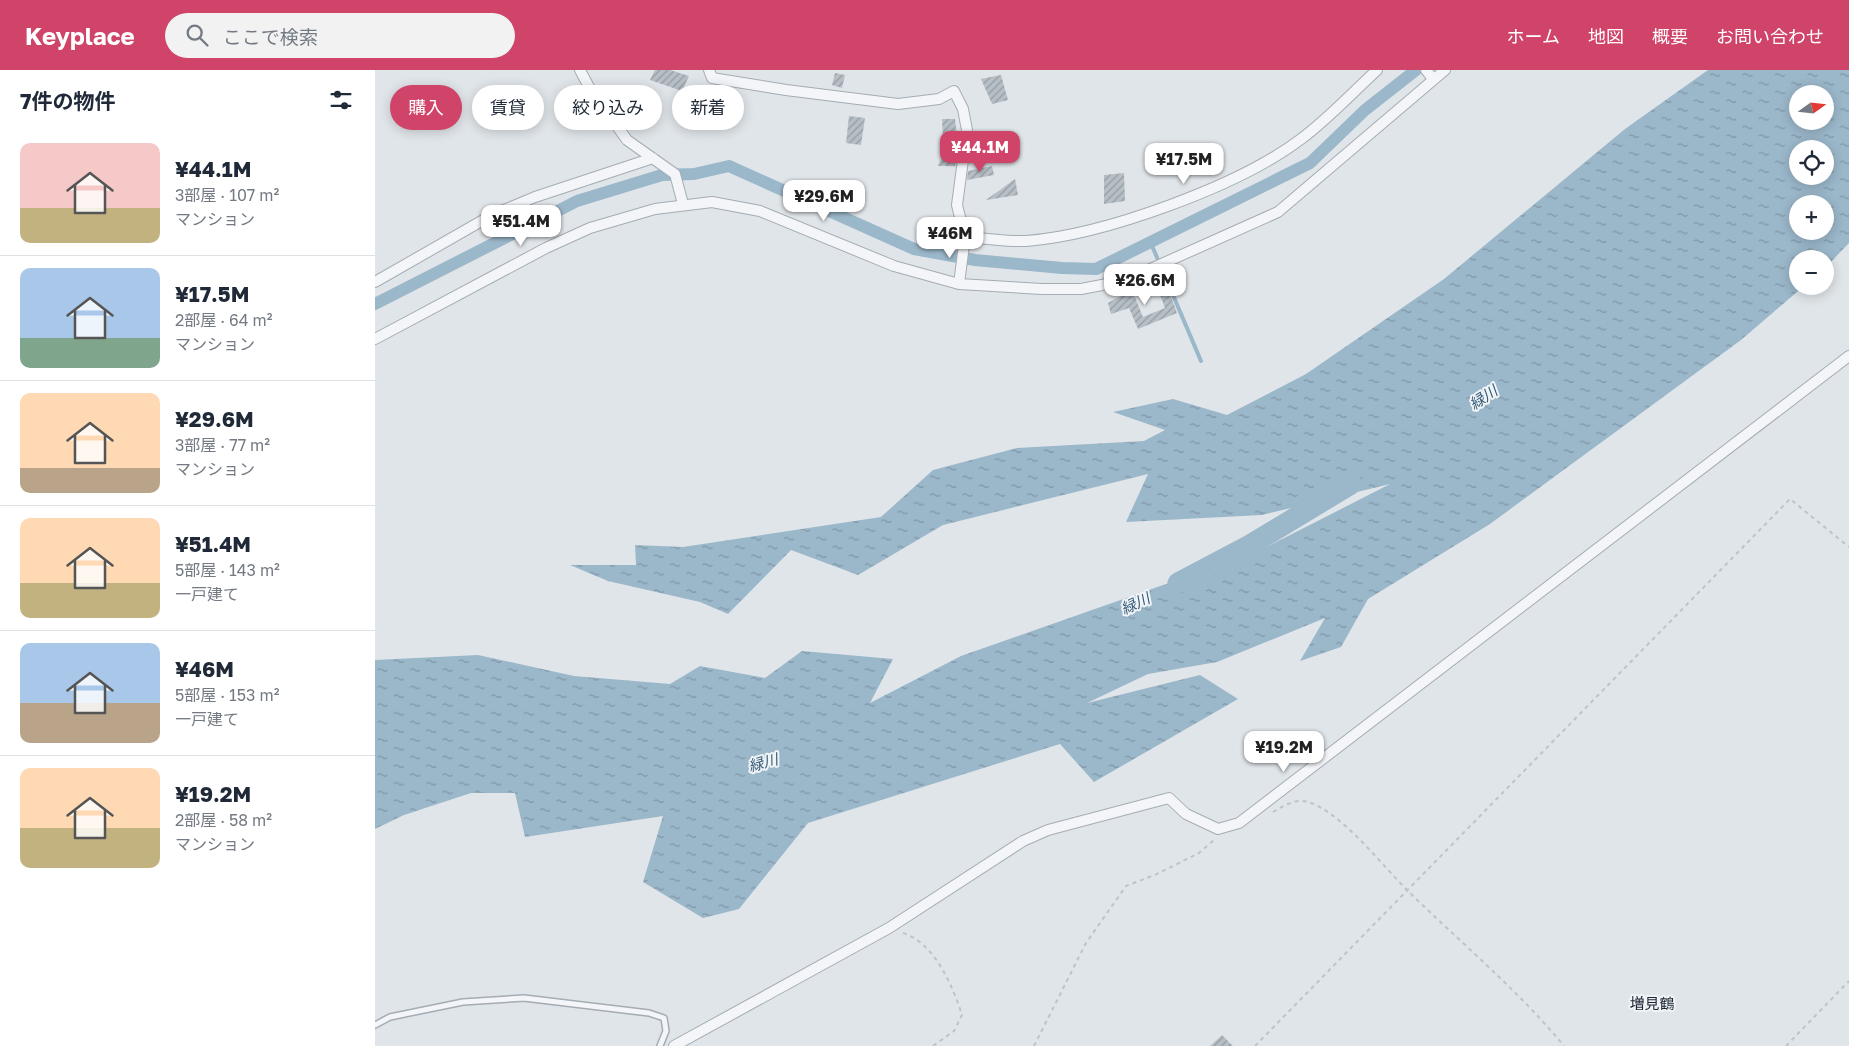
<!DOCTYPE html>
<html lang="ja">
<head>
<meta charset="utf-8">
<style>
  :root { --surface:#fff; --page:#f2f2f3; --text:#1f2937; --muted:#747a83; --line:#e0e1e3; --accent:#d04469 }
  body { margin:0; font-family:"Golos Text","Noto Sans JP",sans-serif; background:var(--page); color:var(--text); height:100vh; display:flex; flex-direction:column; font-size:19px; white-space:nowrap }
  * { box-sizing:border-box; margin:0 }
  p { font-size:16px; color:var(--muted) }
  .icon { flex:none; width:28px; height:28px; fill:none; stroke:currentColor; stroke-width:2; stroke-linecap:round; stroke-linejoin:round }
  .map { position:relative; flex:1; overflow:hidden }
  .drawer { display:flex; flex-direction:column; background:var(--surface); width:375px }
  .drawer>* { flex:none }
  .top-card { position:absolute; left:15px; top:15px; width:475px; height:45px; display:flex; gap:10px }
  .needle { width:32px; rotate:75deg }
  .buttons { position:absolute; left:1414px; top:15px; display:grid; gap:10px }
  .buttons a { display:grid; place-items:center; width:45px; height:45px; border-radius:50%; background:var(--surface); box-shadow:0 2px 12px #0003; font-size:25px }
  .price { position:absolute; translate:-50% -42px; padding:0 11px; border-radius:10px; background:#fff; color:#222; font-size:16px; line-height:32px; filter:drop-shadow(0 1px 2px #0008) }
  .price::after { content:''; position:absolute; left:50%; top:30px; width:15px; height:11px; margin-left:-8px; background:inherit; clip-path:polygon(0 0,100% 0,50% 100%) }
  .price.on { background:var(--accent); color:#fff }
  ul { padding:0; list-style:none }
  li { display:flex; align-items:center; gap:15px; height:125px; padding:0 20px }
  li+li { border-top:1px solid var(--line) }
  li span { display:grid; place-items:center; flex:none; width:140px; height:100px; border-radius:10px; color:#555 }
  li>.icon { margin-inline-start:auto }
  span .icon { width:60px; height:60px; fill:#fffc; stroke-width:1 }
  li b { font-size:21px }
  h2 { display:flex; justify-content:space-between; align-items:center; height:60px; padding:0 20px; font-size:21px }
  .chip { padding:0 18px; border-radius:22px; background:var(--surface); box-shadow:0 2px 12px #0003; font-size:18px; line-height:45px }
  .chip.on { background:var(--accent); color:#fff }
  header { display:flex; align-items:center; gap:30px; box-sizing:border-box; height:70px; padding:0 25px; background:var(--accent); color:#fff }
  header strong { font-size:24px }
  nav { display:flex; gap:28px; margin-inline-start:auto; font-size:18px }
  .search { width:350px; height:45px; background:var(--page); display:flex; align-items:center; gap:12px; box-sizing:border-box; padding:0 18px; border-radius:28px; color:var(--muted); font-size:19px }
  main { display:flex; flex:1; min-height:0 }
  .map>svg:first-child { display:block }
  .water { fill:url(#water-ripples); fill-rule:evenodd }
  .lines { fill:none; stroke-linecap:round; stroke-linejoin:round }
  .stream { stroke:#9bb7ca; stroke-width:4 }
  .canal { stroke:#9bb7ca; stroke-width:12 }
  .river { stroke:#9bb7ca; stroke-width:21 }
  .building { fill:url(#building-hatch) }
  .lane-casing { stroke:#a5acb3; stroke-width:8 }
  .street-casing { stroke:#a5acb3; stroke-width:12 }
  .path { stroke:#bec3c8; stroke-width:2; stroke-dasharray:4 4; stroke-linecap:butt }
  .lane { stroke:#f3f5f8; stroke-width:5 }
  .street { stroke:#f3f5f8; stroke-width:10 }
  .labels { text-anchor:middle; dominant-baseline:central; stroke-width:4; stroke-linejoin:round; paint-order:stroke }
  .water-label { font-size:15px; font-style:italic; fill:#325875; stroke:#f0f4f7 }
  .neighbourhood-label { font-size:15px; fill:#1b2532; stroke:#f0f4f7 }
</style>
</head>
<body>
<header>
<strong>Keyplace</strong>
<div class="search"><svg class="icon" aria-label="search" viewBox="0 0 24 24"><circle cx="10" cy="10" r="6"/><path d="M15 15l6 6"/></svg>ここで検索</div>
<nav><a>ホーム</a><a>地図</a><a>概要</a><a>お問い合わせ</a></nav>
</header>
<main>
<section class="drawer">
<h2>7件の物件<svg class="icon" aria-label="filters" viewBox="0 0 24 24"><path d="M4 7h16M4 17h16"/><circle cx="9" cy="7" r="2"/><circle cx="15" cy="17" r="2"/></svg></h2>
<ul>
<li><span style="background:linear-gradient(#f6c9c9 65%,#c2b280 0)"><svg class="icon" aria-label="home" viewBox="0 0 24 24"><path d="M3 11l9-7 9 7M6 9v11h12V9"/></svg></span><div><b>¥44.1M</b><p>3部屋 · 107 m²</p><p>マンション</p></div></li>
<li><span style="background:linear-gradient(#a9c7e8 70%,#7fa58c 0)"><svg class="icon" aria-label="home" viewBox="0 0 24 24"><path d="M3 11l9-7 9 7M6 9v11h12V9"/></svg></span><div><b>¥17.5M</b><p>2部屋 · 64 m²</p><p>マンション</p></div></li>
<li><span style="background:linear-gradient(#ffd9b3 75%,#b9a48a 0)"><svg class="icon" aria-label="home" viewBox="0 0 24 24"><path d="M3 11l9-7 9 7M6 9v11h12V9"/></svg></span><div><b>¥29.6M</b><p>3部屋 · 77 m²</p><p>マンション</p></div></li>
<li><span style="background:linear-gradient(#ffd9b3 65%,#c2b280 0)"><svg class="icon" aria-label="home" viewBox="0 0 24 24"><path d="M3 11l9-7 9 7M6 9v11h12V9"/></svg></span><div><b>¥51.4M</b><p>5部屋 · 143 m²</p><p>一戸建て</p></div></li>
<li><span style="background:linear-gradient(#a9c7e8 60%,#b9a48a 0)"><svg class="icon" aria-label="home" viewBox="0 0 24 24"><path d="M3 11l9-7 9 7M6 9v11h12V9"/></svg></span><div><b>¥46M</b><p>5部屋 · 153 m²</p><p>一戸建て</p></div></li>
<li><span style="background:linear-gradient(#ffd9b3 60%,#c2b280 0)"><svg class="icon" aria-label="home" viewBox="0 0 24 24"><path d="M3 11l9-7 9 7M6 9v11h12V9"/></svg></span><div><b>¥19.2M</b><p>2部屋 · 58 m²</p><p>マンション</p></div></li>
</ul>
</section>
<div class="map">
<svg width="1474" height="976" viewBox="0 0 1474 976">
  <defs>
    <pattern id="water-ripples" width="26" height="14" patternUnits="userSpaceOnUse" patternTransform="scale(1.25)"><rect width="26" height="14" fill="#9bb7ca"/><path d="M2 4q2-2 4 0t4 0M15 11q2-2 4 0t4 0" fill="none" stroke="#7e96a6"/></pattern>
    <pattern id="building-hatch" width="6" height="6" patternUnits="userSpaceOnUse" patternTransform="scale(1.25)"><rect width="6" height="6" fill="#b7bfc6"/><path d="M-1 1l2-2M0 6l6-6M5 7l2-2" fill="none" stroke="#959ca2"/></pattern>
  </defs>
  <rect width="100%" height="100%" fill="#e0e5e9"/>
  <path class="water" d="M1333,0H1474V173L1450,198V189H1422V216H1429L1366,270L1115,454L993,529L966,577L925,591L950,548L842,592L773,604L712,633L825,605L863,629L719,712L685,674L433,753L364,839L328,848L268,812L288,746L150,767L140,723H96L29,745L0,759V590L103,585L199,606L295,614L325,596L390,608L427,581L518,589L495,633L586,586L882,482L1015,414L887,445L751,452L773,404L568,455L483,505L416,480L353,544L325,532L233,511L195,495H261L260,475L308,477L506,447L558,400L642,378L769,371L790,360L738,342L798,329L852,345L931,304L1069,209L1250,59ZM1422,24H1450V51H1422ZM1422,79H1450V106H1422ZM1422,134H1450V161H1422Z"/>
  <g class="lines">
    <path class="stream" d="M775,171L826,291"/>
    <path class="canal" d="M0,234L202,131L287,105L319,104L354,96L539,179L600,190L687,198L721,199L935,93L990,40L1041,0"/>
    <path class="river" d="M803,513L875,475L976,414"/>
  </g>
  <path class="building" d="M280,0H295L314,6L307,21L275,10Z
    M460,3L470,5L467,18L457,15Z
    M626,5L633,30L617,34L606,9Z
    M474,46L490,48L486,75L471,73Z
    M567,49H580L582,67L568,68Z
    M567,86L581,88L580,96H563Z
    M617,96L619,105L592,110L593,101Z
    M749,103L750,131L729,134V105Z
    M640,109L643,125L611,130Z
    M788,206L802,243L763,259L754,238L736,244L733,233L757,220L768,247L790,238L779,209Z
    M847,965L858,976H835Z"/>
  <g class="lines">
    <defs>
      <path id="lane" d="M0,955L15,947L88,932L149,928L274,943L289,948L291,961L285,976"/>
      <path id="street" d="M205,0L214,17L252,70L300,104L308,134
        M334,0L337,8L411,20L523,34L564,29L579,21L588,39L592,60L582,135L590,167L584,214
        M1051,0L1058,9
        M590,167C610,168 631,172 651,171C729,165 864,116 926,69C953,49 977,23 1002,0
        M0,212L117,145L160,127L278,88
        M0,269L171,178L215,158L280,139L337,132L385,141L519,196L584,214L667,219H706L727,215L762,205L903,142L1070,0
        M299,976L514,858L648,771L673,760L794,728L811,744L843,759L864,753L1474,286"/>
    </defs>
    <use href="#lane" class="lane-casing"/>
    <use href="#street" class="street-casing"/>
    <path class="path" d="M898,742C908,736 921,728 933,732C965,741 1008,796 1032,820C1085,872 1142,919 1189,976
      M528,863C560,873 578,917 587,945L579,961L558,976
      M659,976L711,873L751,816L782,804L824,783L840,769
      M880,976L1415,429L1474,477
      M1411,976L1474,911"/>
    <use href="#lane" class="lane"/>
    <use href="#street" class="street"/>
  </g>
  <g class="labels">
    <g class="water-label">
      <text transform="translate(1108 327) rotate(-34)">緑川</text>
      <text transform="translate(760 533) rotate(-25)">緑川</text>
      <text transform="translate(388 692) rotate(-15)">緑川</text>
    </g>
    <g class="neighbourhood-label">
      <text x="1277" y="933">増見鶴</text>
    </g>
  </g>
</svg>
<div class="buttons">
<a><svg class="needle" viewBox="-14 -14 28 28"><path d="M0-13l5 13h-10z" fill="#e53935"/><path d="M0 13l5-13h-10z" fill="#747a83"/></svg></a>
<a><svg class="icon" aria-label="locate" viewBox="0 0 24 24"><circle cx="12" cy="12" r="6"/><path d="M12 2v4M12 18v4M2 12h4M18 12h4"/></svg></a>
<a>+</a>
<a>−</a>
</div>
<b class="price on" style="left:605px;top:103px">¥44.1M</b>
<b class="price" style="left:809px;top:115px">¥17.5M</b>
<b class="price" style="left:449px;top:152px">¥29.6M</b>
<b class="price" style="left:146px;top:177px">¥51.4M</b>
<b class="price" style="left:575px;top:189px">¥46M</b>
<b class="price" style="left:770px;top:236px">¥26.6M</b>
<b class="price" style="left:909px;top:703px">¥19.2M</b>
<div class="top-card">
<a class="chip on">購入</a>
<a class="chip">賃貸</a>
<a class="chip">絞り込み</a>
<a class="chip">新着</a>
</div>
</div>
</main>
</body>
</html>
